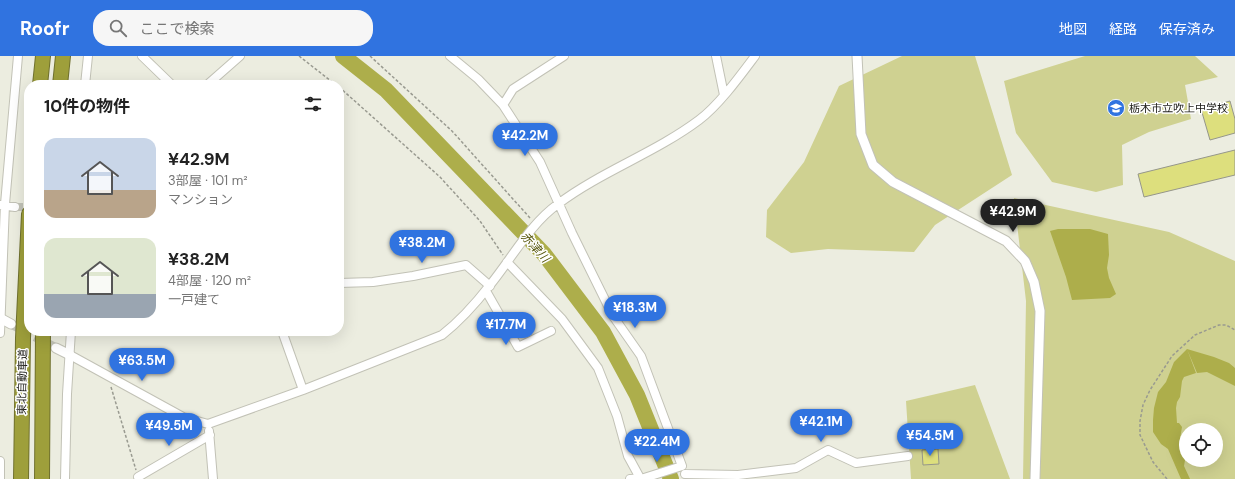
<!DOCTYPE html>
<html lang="ja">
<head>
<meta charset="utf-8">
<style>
  :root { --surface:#fff; --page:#f6f6f6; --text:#222; --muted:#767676; --accent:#3073e0 }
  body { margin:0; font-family:"DM Sans","Noto Sans JP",sans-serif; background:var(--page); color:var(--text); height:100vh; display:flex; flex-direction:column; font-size:15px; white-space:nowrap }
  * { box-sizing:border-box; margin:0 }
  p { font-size:13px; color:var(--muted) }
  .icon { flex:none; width:22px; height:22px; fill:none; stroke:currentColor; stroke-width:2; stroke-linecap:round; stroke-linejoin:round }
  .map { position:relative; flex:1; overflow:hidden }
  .details { position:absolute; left:24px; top:24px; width:320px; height:256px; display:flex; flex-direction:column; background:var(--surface); border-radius:16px; box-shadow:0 4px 16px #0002 }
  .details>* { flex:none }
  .buttons { position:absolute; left:1179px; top:367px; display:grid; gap:8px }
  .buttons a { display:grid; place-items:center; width:44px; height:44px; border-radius:50%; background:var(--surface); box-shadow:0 4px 16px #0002; font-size:20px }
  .price { position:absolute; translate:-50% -34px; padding:0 9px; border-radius:14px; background:var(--accent); color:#fff; font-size:13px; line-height:26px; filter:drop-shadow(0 1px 2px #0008) }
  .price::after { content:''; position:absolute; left:50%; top:24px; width:12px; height:9px; margin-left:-6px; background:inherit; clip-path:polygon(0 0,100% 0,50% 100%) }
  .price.active { background:#222; color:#fff }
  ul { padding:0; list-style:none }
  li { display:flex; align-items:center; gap:12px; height:100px; padding:0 20px }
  li span { display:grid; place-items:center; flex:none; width:112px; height:80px; border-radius:12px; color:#555 }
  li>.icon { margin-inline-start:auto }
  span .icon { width:48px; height:48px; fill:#fffc; stroke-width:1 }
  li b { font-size:17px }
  h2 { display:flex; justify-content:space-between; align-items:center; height:48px; padding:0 20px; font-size:17px }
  header { display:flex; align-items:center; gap:24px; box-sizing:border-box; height:56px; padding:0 20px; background:var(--accent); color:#fff }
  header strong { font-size:19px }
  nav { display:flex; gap:22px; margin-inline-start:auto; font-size:14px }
  .search { width:280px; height:36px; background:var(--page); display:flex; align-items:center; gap:10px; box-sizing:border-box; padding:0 14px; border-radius:16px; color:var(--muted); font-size:15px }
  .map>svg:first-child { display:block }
  .green { fill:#cfd191; fill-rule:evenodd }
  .water { fill:#adae4b }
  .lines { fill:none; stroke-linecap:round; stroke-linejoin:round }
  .river { stroke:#adae4b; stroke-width:16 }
  .building { fill:#dddf7d; stroke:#95968a }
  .minor-tunnel { stroke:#c2c3b8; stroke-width:8; stroke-dasharray:8 4; stroke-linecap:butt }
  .tertiary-tunnel { stroke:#c2c3b8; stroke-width:9; stroke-dasharray:9 4.5; stroke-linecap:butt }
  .minor-casing { stroke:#c2c2b6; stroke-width:10 }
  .tertiary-casing { stroke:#c2c2b6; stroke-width:11 }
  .motorway-casing { stroke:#70712e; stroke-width:16 }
  .path { stroke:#999a90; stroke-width:1.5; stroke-dasharray:3 2; stroke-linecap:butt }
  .minor { stroke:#fff; stroke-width:8 }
  .tertiary { stroke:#fff; stroke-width:9 }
  .motorway { stroke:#9e9f3b; stroke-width:14 }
  .labels { text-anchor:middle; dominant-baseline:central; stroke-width:3; stroke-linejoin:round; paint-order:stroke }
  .poi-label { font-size:11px; fill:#1b1b16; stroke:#fff; text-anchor:start }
  .street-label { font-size:11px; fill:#1b1b16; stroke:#fff }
  .water-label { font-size:12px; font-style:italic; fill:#57570c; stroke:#fff }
</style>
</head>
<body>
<header>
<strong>Roofr</strong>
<div class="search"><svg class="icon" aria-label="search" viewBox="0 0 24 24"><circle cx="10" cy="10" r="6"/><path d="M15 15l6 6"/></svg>ここで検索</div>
<nav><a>地図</a><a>経路</a><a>保存済み</a></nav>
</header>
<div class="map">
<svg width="1235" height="423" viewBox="0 0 1235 423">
  <rect width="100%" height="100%" fill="#ecede0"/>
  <path class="green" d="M902,0H975L1012,119L935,169L914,196L828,193L791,197L766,181L767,154L804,106L839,30Z
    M1085,0H1195L1218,21L1185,29L1191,63L1149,76L1122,89L1123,129L1096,136L1052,126L1016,77L1004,25Z
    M1014,142L1169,176L1235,205V423H1023L1026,245ZM1186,374H1216V404H1186Z
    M975,329L1010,423H911L906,345Z"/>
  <path class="water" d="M1058,173H1090L1108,178L1109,199L1107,212L1109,222L1116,238L1110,242L1072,244L1066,221L1050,175Z
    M1187,293L1214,301L1229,307L1235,312V330L1207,316L1197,317Z
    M1187,293L1196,317L1184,321L1182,325L1180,341L1177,346L1176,352L1177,367H1179L1182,371L1179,389L1185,404L1184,410L1190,423H1181L1168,393L1161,388L1153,376V364L1154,352L1158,336L1166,326L1174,306Z"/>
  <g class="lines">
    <path class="river" d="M343,0L386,34L544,198L603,276L637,339L671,423"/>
  </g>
  <path class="building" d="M1230,45L1235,63V77L1210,84L1201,53Z
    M1235,94V119L1144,141L1138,118Z
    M938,393L939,408L923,409L922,394Z"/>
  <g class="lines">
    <path class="minor-tunnel" d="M15,151H29"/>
    <path class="tertiary-tunnel" d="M11,268L56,292"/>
    <defs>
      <path id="minor" d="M142,0L172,29
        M450,0L478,23L503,49L540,106L572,177L613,260L641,300L682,410L644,422L630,423
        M716,0L724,39
        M85,29L88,0
        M207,29L240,0
        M503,49L513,33L564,0
        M1,149L15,151
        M507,206L562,263L598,312L617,360L628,400L640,422
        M339,227L373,226L413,220L466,209L490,230
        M486,235L518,291L551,275
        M282,275L303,334
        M0,277L5,148L18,0
        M70,299L183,361L208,368L303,334L442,279C460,265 476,247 490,229C512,202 530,168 558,148C602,115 655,97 699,64C719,49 740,20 755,0
        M209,375L213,423
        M0,405V423
        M685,418L738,419L796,412L828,394L856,407L908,400
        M138,421L210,379
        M65,423L67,338L71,275"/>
      <path id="tertiary" d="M857,0L861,78L873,109L893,126L1006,185L1025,205L1034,226L1040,255L1035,423
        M0,262L11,268
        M56,292L70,299"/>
      <path id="motorway" d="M40,29L43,0
        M60,29L63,0
        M21,423L23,282L29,158
        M42,423L43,275"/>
    </defs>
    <use href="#minor" class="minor-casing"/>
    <use href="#tertiary" class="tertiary-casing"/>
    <use href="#motorway" class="motorway-casing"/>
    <path class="path" d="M299,0L336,29
      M370,0L452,75L530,162
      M339,31L440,121L480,165L503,199
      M111,331L136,414
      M1167,423L1153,406L1140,379V365L1143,349L1150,334L1172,300L1195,279L1219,269H1226L1235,274"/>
    <use href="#minor" class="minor"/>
    <use href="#tertiary" class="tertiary"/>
    <use href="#motorway" class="motorway"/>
  </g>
  <defs>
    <symbol id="school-disc" viewBox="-11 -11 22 22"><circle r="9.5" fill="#3073e0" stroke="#fff"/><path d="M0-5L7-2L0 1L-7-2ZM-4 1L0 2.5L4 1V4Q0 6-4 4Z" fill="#fff"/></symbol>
  </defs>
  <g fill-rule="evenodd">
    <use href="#school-disc" x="1106" y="42" width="20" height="20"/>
  </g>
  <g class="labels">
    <g class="poi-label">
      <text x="1129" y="52">栃木市立吹上中学校</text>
    </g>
    <g class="street-label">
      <text transform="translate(22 326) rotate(-89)">東北自動車道</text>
    </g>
    <g class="water-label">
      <text transform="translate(535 191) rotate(48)">赤津川</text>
    </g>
  </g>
</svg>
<div class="buttons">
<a><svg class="icon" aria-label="locate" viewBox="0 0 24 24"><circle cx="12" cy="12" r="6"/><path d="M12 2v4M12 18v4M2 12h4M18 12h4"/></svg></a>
</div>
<b class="price" style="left:525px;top:101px">¥42.2M</b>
<b class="price active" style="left:1013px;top:177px">¥42.9M</b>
<b class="price" style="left:422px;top:208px">¥38.2M</b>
<b class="price" style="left:635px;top:273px">¥18.3M</b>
<b class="price" style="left:506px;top:290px">¥17.7M</b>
<b class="price" style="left:142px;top:326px">¥63.5M</b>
<b class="price" style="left:821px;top:387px">¥42.1M</b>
<b class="price" style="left:169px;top:391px">¥49.5M</b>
<b class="price" style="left:930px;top:401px">¥54.5M</b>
<b class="price" style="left:657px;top:407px">¥22.4M</b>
<section class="details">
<h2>10件の物件<svg class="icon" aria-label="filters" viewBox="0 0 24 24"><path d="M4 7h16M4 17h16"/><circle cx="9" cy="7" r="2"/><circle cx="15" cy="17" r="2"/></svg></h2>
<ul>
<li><span style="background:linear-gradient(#c9d6e8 65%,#b9a48a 0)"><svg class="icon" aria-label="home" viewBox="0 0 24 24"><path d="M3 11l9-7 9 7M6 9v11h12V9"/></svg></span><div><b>¥42.9M</b><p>3部屋 · 101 m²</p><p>マンション</p></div></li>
<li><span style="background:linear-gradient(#dfe7d0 70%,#9aa5b1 0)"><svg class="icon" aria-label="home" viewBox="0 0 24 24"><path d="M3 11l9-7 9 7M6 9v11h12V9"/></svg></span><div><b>¥38.2M</b><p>4部屋 · 120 m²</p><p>一戸建て</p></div></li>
</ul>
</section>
</div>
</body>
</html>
